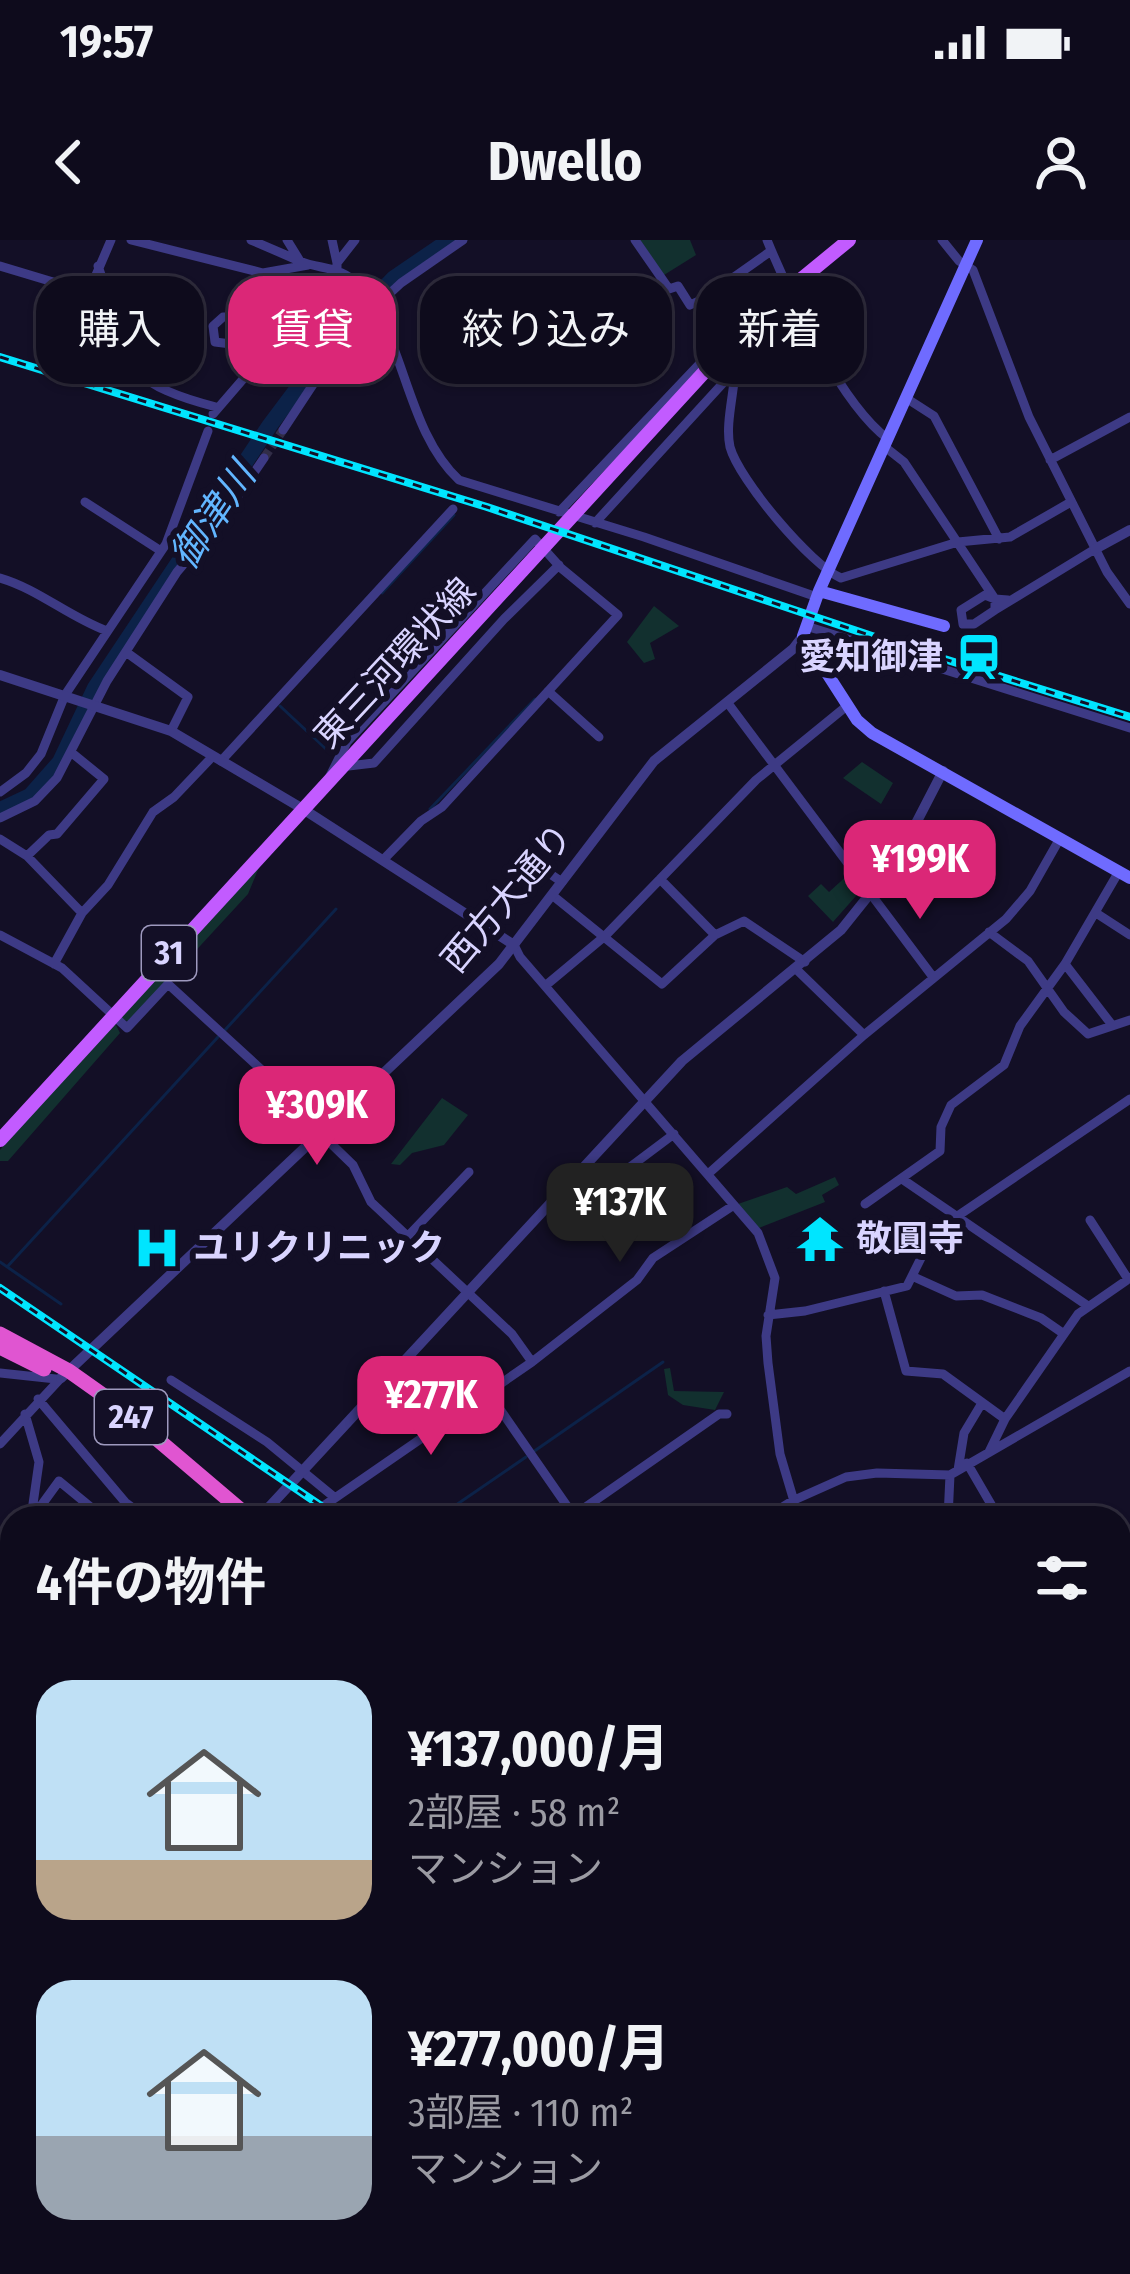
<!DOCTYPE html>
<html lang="ja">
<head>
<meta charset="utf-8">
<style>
  :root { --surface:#0e0b1c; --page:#1c1929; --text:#f1f3f6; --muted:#9b9ba3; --line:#2e2b3b; --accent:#db2777 }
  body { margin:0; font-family:"Fira Sans Condensed","Noto Sans JP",sans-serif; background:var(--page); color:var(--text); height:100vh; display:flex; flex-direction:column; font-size:45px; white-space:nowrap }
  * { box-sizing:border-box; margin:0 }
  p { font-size:39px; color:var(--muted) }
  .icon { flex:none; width:66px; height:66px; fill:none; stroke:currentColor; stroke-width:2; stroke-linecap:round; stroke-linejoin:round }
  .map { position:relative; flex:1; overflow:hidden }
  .details { position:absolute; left:0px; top:1266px; width:1131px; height:768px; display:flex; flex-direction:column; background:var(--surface); border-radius:36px 36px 0 0; box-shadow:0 3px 9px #0004,0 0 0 3px var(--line) }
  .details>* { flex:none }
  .top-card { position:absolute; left:36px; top:36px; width:1059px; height:108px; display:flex; gap:24px }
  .price { position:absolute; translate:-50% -102px; padding:0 27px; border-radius:24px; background:var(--accent); color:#fff; font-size:39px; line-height:78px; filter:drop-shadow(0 3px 6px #0008) }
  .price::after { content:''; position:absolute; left:50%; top:72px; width:36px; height:27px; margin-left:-18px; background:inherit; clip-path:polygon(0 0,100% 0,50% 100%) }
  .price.active { background:#222; color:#fff }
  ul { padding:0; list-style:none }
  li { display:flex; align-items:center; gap:36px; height:300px; padding:0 36px }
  li span { display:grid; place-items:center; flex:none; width:336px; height:240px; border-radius:36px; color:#555 }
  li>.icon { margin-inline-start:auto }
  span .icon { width:144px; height:144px; fill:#fffc; stroke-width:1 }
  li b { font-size:51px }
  h2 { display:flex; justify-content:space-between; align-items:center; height:144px; padding:0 36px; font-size:51px }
  .chip { padding:0 42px; border-radius:36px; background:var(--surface); box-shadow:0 3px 9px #0004,0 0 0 3px var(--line); font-size:42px; line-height:108px }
  .chip.active { background:var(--accent); color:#fff }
  .status { display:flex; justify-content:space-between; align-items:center; height:84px; padding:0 60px; background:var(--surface); direction:ltr }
  .status svg { height:33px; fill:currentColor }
  header { display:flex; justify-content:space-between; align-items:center; height:156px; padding:0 36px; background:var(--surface); font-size:54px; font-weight:700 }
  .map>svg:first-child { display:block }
  .green { fill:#12302f }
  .water { fill:#0c2248 }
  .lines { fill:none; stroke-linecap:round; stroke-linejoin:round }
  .stream { stroke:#0c2248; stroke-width:3 }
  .river { stroke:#0c2248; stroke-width:16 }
  .minor-tunnel { stroke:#312d47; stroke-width:9; stroke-dasharray:9 4.5; stroke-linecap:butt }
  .minor { stroke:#3d3a85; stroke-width:9 }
  .tertiary { stroke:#3d3a85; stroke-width:10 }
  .secondary { stroke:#6f6bff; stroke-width:12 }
  .primary { stroke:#c25bff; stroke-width:14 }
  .trunk { stroke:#e055d1; stroke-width:15 }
  .rail-casing { stroke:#00e5ff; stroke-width:8 }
  .rail { stroke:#130f26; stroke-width:3; stroke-dasharray:9; stroke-linecap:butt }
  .labels { text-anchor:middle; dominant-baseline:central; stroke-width:12; stroke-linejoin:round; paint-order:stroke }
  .shield { fill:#130f26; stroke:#9e99be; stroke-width:3 }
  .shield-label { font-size:33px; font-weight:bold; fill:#d9d4ff }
  .poi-label { font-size:36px; font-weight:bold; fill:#d9d4ff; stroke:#130f26; text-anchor:start }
  .street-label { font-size:36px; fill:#d9d4ff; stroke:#130f26 }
  .water-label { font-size:39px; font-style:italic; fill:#62b6ff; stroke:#130f26 }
</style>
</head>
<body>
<div class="status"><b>19:57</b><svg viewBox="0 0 49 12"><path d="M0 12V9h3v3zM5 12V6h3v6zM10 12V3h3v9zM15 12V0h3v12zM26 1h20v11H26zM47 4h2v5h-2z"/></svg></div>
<header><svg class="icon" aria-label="back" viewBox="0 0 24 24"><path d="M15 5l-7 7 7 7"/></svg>Dwello<svg class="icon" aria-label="person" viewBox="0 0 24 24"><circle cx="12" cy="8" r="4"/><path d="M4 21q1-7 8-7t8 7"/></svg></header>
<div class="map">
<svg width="1130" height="2034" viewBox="0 0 1130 2034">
  <rect width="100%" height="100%" fill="#130f26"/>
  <path class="green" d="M640,0H690L696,15L664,35Z
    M654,366L679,386L650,403L655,419L644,423L627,402Z
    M862,522L893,543L881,564L843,538Z
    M260,625L248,654L130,782L120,778Z
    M851,632L863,648L833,682L808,656L821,644L829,652Z
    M115,783L120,793L8,921H0V910L64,834Z
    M442,858L468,875L444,905L412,913L400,925L391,924Z
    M835,937L839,945L822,955L825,962L759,988L738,964L787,947L796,954Z
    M670,1128L674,1151L724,1152L715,1170L683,1165L668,1155L664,1129Z
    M0,1753L12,1776V1926L0,1925Z
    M12,1957V2022H138L135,2034H0V1964Z"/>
  <path class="water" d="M0,1338L12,1350V1621L0,1602Z
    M264,2022H528L522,2034H272Z"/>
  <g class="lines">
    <path class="stream" d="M382,353L454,275
      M280,466L326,509
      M430,569L535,459
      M225,790L336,669
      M0,1022L61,1064
      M7,1027L218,797
      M533,1212L663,1122
      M437,1278L526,1217
      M1119,1897L1130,1889
      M610,2022L613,2031"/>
    <path class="river" d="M0,570L30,556L60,522L95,448L270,185L333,101L394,38L450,0"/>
    <path class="minor-tunnel" d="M264,218L283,190"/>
    <path class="minor" d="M131,0L263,33L308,25
      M251,0L295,19
      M287,0L300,21C318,29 337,26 353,40C405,87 403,188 459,240L644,297L817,357
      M332,0L337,23
      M635,0L669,49L678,46L690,65L703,59
      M767,0C790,56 841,164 888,199
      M942,0L959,21L973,30L1029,177L1107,332L1130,364
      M0,26L83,51L93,42L111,0
      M98,26C131,117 109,139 216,167
      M252,77L249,100L239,105L215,102L213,86L223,77H273L287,86
      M724,98L756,68L772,62
      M748,102L761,112L800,71
      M735,130C734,154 725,185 730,207C739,240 811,325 841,338L958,302L1010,297L1071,262
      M906,158L934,176L999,299
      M213,174L337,30V23L355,0
      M283,190L314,143L323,122L373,69L401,43L463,0
      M885,207L904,222L995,359L1008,360
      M1050,220L1130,177
      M85,262L161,311
      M559,272L724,98L703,59L771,11
      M595,283L735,130L756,83
      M0,338C38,349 69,377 107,391
      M985,355L995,359V370L974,384H963L961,370Z
      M995,370L1095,309
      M806,386L1130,488
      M126,412L188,457L171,491
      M548,451L599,497
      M727,462L933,737
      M221,521L453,269
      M340,527L374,523L504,379L559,325
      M330,536L347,502L535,299L561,328L618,375L442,567L421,581L383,620
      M0,552L26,533L41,514L65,455L166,304L208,191
      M0,578L35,561L57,538L107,441L177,332L226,274L264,218
      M0,599L27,616L82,673
      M27,616L49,595L57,594L104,539L72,513
      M531,621L562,642
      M660,639L715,695
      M552,655L662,744L715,695L744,681L805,722
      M1096,673L1130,695
      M989,692L1028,721L1064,772L1088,794L1130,780
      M0,695L62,728L127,788L168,744L325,888
      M514,705L520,717L758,993L775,1038L766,1096L768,1123L780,1214L799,1278
      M54,724L82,673L108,645L153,572L174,557L213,516
      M1065,724L1112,785
      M796,729L864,795
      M545,746L605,696L756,540L848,465
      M320,893L353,925L371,962L512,1094L532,1122
      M582,932L593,941L622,933L674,894
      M708,934L864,795L1006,679L1030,651L1059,600
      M902,939L1088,1066
      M865,964L940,911L941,887L951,865L1004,825L1020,786L1065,724L1118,633
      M1090,980L1128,1039
      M408,996L469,932
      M914,1037L956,1056L982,1055L1041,1078L1064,1094
      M884,1051L906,1131L943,1134L1005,1179
      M768,1075L805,1071L907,1046L934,992L1130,859
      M0,1133L56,1139
      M171,1140L267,1202L334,1257
      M488,1152L574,1276
      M38,1159L125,1262L146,1278
      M25,1174L39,1222L33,1264L41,1278
      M0,1204L61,1138
      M989,1212L1005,1179L1078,1074L1130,1038
      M967,1223L999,1278
      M958,1230L964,1193L982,1163
      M35,1274L59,1241L104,1278
      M113,1278L125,1262
      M306,1278L532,1122L637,1040L653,1018L734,965
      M570,1278L719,1174H727
      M765,1278L792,1261L846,1237L877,1233L950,1235L1130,1131
      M948,1278L950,1235
      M0,1302L12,1311
      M1119,1440L1130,1432
      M570,2022L574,2029L599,2022
      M799,2022L811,2034
      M888,2022L898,2034
      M1112,2022L1120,2034
      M704,2034L705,2022
      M728,2034L748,2022
      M958,2034L975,2022
      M1015,2034L1026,2030"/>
    <path class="tertiary" d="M1095,309L1130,290
      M0,435L171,491L303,569L514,705
      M61,1138L499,724L654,521L793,409L803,396
      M259,1278L682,821L841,690L897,620L943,531
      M0,1728L12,1754
      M0,1946L12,1944
      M161,2034L174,2026L179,2034"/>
    <path class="secondary" d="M977,0L819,351L803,396L857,480L872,493L1130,638
      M819,351L944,386"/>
    <path class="primary" d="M0,900L708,128L776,60L849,0"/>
    <path class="trunk" d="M0,1094L69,1131L117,1165L250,1278
      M0,1107L44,1129
      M905,2022L913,2034"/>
    <defs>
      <path id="rail" d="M0,117L487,267L893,403L1130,477
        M0,1048L339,1278
        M1119,1814L1130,1822"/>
    </defs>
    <use href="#rail" class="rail-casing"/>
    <use href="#rail" class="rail"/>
  </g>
  <defs>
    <symbol id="station-bare" viewBox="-9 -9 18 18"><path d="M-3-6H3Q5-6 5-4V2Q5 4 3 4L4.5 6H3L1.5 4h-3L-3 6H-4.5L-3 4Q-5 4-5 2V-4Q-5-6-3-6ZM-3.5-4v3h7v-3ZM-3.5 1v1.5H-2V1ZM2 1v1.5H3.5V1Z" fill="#00e5ff" stroke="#130f26" stroke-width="2.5" paint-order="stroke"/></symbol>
    <symbol id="temple-bare" viewBox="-9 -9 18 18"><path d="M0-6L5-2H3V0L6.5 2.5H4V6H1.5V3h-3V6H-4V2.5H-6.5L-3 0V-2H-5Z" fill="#00e5ff" stroke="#130f26" stroke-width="2.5" paint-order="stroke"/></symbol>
    <symbol id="hospital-bare" viewBox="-9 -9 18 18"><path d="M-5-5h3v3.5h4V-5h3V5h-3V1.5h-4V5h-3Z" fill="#00e5ff" stroke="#130f26" stroke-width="2.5" paint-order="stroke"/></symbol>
  </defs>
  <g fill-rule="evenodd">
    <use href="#station-bare" x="946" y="384" width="66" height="66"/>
    <use href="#temple-bare" x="787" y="966" width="66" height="66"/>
    <use href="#hospital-bare" x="124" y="975" width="66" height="66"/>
  </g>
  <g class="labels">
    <g class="shield">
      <rect x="142" y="686" width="54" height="54" rx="9"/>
      <rect x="95" y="1150" width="72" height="54" rx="9"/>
    </g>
    <g class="shield-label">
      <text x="169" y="713">31</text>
      <text x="131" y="1177">247</text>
    </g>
    <g class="poi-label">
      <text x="943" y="417" text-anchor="end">愛知御津</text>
      <text x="856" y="999">敬圓寺</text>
      <text x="193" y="1008">ユリクリニック</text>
    </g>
    <g class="street-label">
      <text transform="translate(395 423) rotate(-47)">東三河環状線</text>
      <text transform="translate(507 658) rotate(-50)">西方大通り</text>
    </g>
    <g class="water-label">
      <text transform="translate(213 276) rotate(-56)">御津川</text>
    </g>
  </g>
</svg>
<b class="price" style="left:920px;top:682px">¥199K</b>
<b class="price" style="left:317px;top:928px">¥309K</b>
<b class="price active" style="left:620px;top:1025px">¥137K</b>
<b class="price" style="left:431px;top:1218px">¥277K</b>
<div class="top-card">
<a class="chip">購入</a>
<a class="chip active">賃貸</a>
<a class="chip">絞り込み</a>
<a class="chip">新着</a>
</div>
<section class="details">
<h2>4件の物件<svg class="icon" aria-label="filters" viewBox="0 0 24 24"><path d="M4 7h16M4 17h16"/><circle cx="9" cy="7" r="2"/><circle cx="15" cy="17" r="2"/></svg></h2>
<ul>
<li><span style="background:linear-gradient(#bfe0f5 75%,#b9a48a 0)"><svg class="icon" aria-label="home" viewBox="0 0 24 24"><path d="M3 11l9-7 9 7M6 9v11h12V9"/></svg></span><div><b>¥137,000/月</b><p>2部屋 · 58 m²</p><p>マンション</p></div></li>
<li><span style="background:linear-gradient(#bfe0f5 65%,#9aa5b1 0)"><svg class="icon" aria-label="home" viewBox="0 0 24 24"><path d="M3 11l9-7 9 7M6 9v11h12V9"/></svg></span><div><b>¥277,000/月</b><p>3部屋 · 110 m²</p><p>マンション</p></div></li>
</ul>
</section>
</div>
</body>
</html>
